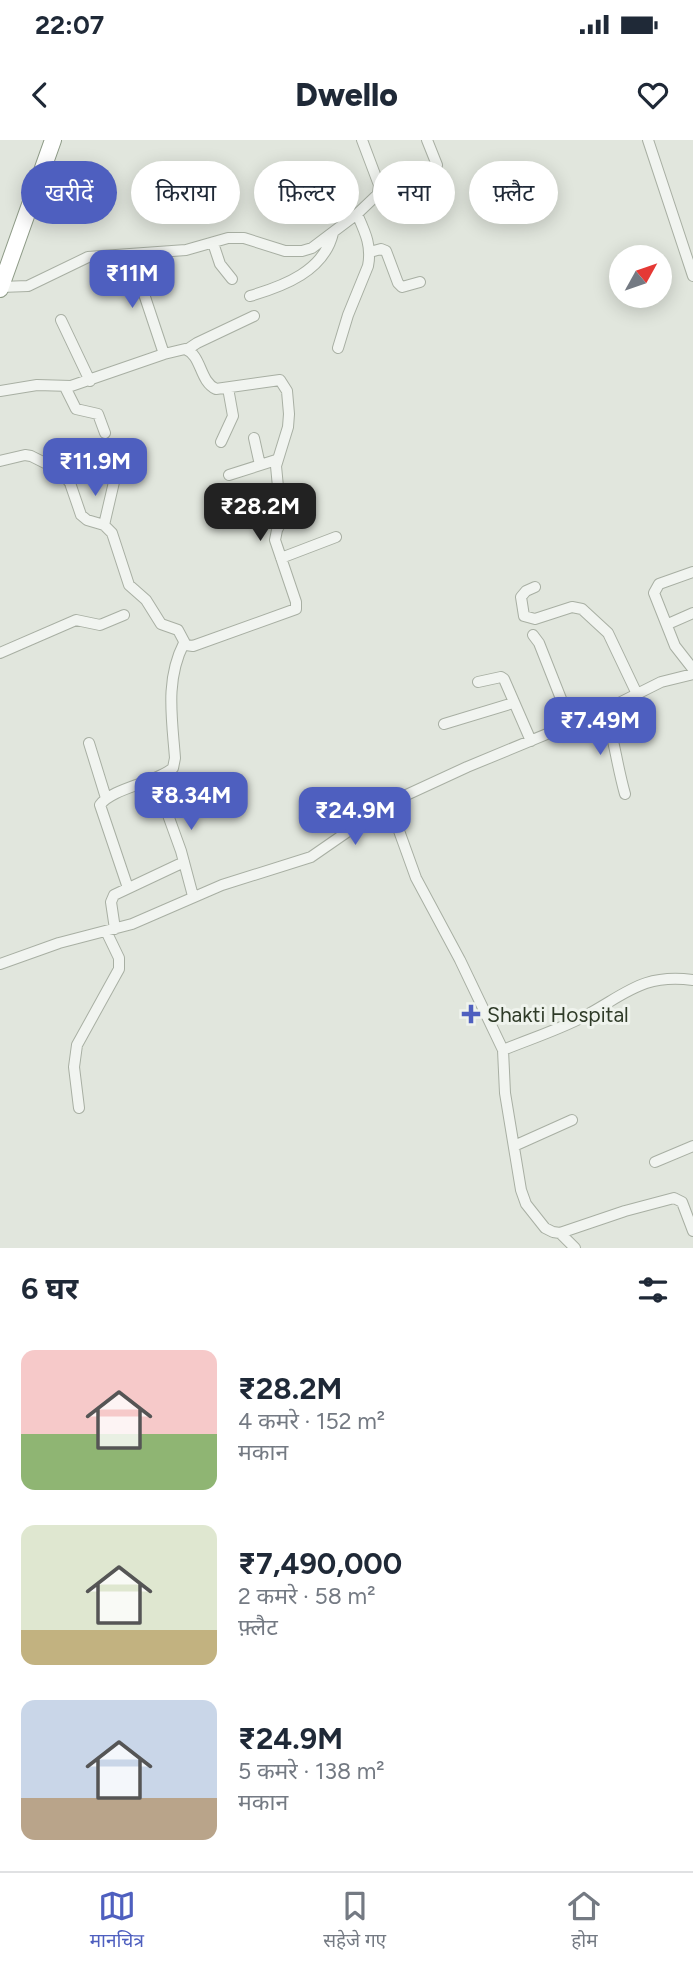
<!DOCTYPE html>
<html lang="hi">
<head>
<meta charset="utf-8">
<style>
  :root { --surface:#fff; --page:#f6f6f7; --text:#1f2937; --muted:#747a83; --line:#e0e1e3; --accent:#4e5fbf }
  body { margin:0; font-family:Figtree,"Noto Sans Devanagari",sans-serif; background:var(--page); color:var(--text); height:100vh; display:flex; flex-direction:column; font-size:26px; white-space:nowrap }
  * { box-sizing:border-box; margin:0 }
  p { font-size:23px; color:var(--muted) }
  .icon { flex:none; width:38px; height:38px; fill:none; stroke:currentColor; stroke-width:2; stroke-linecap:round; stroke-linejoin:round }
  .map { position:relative; height:1108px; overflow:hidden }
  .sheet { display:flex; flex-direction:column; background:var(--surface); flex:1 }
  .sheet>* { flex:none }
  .guide { position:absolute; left:21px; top:21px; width:651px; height:63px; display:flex; gap:14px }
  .needle { width:46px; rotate:50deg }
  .tools { position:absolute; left:609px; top:105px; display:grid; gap:14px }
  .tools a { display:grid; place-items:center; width:63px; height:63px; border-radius:50%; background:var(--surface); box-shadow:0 4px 18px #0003; font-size:35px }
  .price { position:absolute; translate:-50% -60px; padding:0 16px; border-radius:14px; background:var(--accent); color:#fff; font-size:23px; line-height:46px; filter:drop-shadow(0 2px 4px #0008) }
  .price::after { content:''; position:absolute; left:50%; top:42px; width:21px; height:16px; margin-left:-10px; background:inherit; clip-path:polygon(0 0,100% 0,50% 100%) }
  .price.selected { background:#222; color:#fff }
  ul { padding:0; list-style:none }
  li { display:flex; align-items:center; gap:21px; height:175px; padding:0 21px }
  li span { display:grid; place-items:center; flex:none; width:196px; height:140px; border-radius:14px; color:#555 }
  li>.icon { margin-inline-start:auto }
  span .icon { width:84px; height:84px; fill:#fffc; stroke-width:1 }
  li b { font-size:30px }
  h2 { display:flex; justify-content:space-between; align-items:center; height:84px; padding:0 21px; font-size:30px }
  .chip { padding:0 24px; border-radius:32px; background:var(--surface); box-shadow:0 4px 18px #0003; font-size:24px; line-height:63px }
  .chip.selected { background:var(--accent); color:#fff }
  .status { display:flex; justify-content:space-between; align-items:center; height:49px; padding:0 35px; background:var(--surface); direction:ltr }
  .status svg { height:19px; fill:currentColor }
  header { display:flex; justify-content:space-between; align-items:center; height:91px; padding:0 21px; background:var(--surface); font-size:32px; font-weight:800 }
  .tab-bar { display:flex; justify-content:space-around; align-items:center; height:98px; border-top:2px solid var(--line); background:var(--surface); font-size:19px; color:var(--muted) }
  .tab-bar a { display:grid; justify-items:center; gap:4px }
  .tab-bar .selected { color:var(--accent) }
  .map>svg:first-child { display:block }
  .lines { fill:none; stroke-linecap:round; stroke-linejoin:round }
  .minor-casing { stroke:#a8afa3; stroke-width:12 }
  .highway-casing { stroke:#8e9b87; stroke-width:18 }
  .minor { stroke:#f1f4f0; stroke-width:10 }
  .highway { stroke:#fff; stroke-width:16 }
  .poi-dot { fill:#4e5fbf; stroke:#eff3ed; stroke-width:2.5 }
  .labels { text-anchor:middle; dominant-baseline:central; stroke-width:6; stroke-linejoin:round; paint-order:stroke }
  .poi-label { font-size:21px; fill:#2f3b28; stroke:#eff3ed; text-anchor:start }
</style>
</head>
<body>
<div class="status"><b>22:07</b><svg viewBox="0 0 49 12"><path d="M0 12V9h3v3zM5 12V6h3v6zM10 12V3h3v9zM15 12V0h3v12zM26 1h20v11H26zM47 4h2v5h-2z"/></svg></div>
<header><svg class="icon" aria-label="back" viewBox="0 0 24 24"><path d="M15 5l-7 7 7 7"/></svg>Dwello<svg class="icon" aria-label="heart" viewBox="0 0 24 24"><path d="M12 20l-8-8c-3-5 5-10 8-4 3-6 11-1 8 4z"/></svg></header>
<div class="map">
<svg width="693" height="1108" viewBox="0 0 693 1108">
  <rect width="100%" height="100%" fill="#e1e6dd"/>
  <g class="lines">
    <defs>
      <path id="minor" d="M427,0L437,25
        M648,0L693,136
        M213,103L220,124L232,139
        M370,112L381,109L386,111L398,143L402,147L420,142
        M131,115L164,214
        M1,147L28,146L88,117L186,110L228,98H244L285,111H302L312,108L357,74L378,54L379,45L362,0
        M250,156C284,146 324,131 333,93
        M61,180L90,241
        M338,208L348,175L368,126C372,106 365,92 357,74
        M188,209L197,203L254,176
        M65,247L76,269L98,274L105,293
        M0,251L37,245L71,246L164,214L185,209C202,215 199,241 216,249L280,240L287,251L289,274L288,287L276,326L278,347L285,374L277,390L275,400L296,462V469L193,506L186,505L178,490L161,484L146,460L129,445L112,393L104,385L87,380L81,375L70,343L63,334L57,329L31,316L25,315L0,321
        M254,298L260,325
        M221,302L233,276L228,248
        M229,335L276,320
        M104,385L114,342
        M281,418L336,397
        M693,432L659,444L654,453L675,506L693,529
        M535,447L526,451L521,457L524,476L535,479L572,467L582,469L608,493L637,554
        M668,484L693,473
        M533,495L539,503L571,584
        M0,513L76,480L100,485L124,475
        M478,542L501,537L504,539L531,601
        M605,570C614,598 617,626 625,654
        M444,584L513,563
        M89,603L106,658
        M155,639L181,711L193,756
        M389,663L416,738L460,820L503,910L505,953L521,1050L526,1064L545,1088L553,1092L560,1093L625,1071L674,1058L682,1062L693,1091
        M128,748L100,665C112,648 155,643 173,628L175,618C172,578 165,540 184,503
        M115,789L111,762L114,755L184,722
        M0,824L59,803L132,784L222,745L311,717L389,663L467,627L605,570L661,542L693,534
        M503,910C530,899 558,890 583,877C625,855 642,833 693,840
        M79,968L74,927L77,905L119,829V818L106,791
        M514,1006L572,980
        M655,1022L693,1006
        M560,1093L575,1108"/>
      <path id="highway" d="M0,149L53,0"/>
    </defs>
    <use href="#minor" class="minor-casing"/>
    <use href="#highway" class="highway-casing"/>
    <use href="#minor" class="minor"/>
    <use href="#highway" class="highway"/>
  </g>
  <path class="poi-dot" d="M467.5 863.5h7v7h7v7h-7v7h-7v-7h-7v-7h7z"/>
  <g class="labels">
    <g class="poi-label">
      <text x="487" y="874">Shakti Hospital</text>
    </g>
  </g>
</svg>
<div class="tools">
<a><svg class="needle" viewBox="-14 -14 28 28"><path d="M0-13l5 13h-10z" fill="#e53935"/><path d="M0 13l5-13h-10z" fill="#747a83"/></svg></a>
</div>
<b class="price" style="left:132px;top:170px">₹11M</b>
<b class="price" style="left:95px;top:358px">₹11.9M</b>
<b class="price selected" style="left:260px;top:403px">₹28.2M</b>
<b class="price" style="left:600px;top:617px">₹7.49M</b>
<b class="price" style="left:191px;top:692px">₹8.34M</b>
<b class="price" style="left:355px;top:707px">₹24.9M</b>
<div class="guide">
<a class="chip selected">खरीदें</a>
<a class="chip">किराया</a>
<a class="chip">फ़िल्टर</a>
<a class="chip">नया</a>
<a class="chip">फ़्लैट</a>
</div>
</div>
<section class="sheet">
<h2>6 घर<svg class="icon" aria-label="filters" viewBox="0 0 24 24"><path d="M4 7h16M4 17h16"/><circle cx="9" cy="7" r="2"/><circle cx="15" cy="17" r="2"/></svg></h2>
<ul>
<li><span style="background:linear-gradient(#f6c9c9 60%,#8fb573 0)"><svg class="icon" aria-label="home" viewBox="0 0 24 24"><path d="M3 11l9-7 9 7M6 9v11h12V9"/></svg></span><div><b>₹28.2M</b><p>4 कमरे · 152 m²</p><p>मकान</p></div></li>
<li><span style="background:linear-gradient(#dfe7d0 75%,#c2b280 0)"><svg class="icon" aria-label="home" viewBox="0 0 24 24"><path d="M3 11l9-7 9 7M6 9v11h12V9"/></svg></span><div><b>₹7,490,000</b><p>2 कमरे · 58 m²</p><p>फ़्लैट</p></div></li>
<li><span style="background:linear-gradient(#c9d6e8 70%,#b9a48a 0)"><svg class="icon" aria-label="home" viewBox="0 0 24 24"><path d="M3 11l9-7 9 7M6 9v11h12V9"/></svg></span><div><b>₹24.9M</b><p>5 कमरे · 138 m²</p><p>मकान</p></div></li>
</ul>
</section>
<nav class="tab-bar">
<a class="selected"><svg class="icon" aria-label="map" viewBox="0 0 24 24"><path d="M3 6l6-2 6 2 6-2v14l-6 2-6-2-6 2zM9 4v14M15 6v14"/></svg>मानचित्र</a>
<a><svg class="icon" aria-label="saved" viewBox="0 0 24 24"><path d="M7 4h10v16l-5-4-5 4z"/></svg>सहेजे गए</a>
<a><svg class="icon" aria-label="home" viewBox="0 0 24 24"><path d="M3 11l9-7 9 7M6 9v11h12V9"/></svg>होम</a>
</nav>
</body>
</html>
